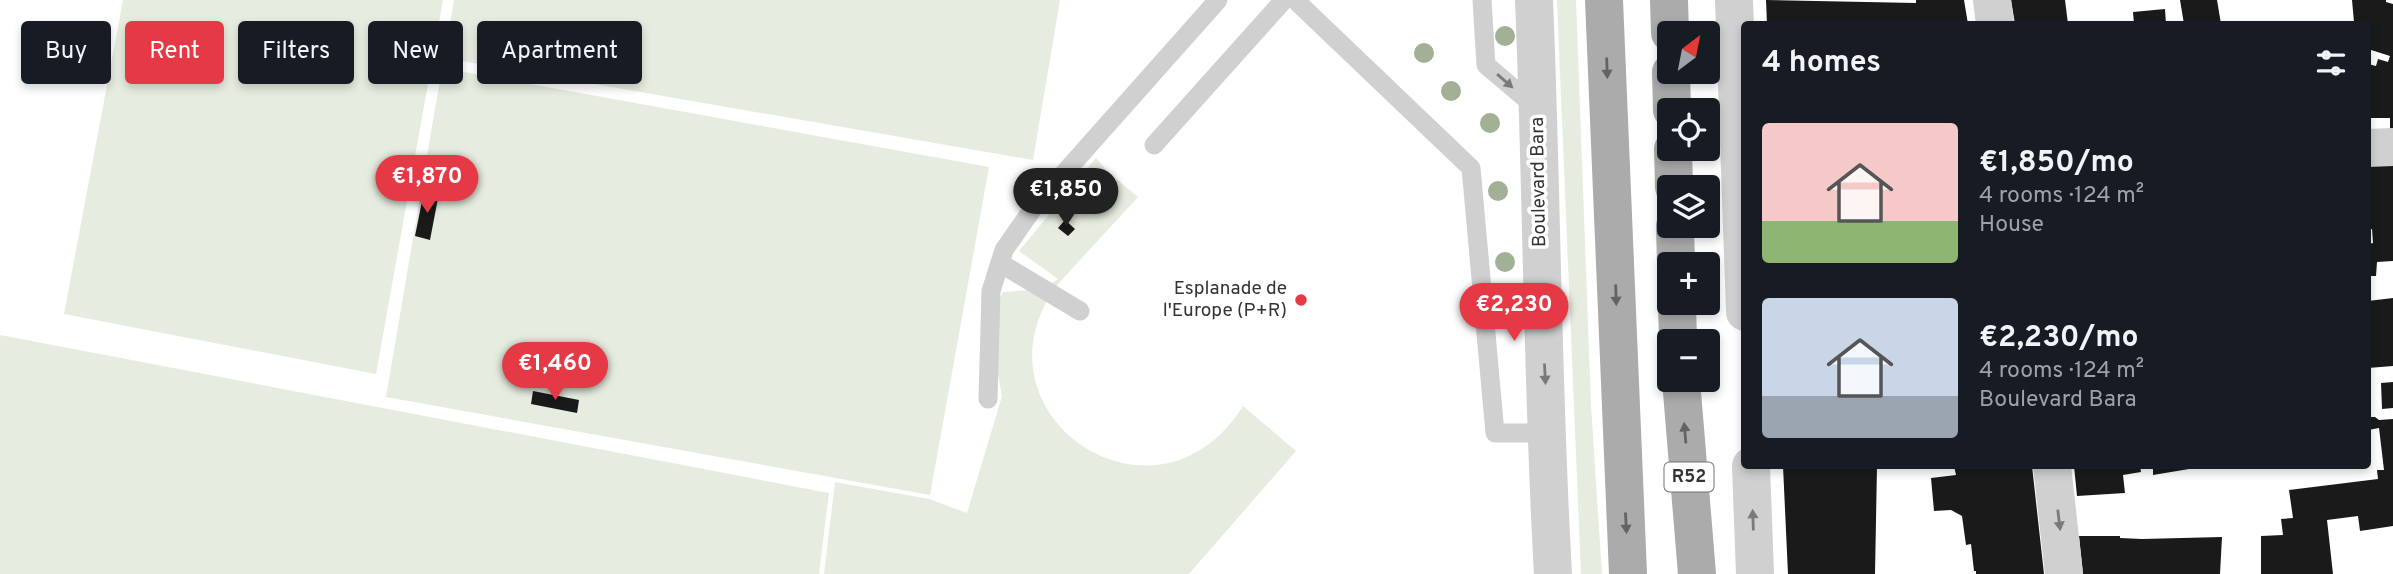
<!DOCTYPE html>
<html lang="en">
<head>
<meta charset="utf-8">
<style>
  :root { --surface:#171b24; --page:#20242c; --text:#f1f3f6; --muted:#9ea1a6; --accent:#e63946 }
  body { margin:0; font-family:Overpass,sans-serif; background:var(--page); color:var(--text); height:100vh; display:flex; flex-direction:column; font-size:26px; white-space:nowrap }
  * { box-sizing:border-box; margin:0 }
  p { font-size:23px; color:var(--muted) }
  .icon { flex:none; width:38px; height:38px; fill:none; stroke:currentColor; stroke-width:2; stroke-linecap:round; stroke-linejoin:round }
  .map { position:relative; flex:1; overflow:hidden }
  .panel { position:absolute; left:1741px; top:21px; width:630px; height:448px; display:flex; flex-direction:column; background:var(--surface); border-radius:7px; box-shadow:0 4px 10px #0003 }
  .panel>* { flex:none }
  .top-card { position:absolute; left:21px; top:21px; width:665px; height:63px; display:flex; gap:14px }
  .needle { width:46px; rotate:32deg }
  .buttons { position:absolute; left:1657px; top:21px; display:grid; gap:14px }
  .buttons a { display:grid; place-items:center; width:63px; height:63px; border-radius:7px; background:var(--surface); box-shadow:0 4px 10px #0003; font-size:35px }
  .price { position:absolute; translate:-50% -60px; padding:0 16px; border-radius:24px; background:var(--accent); color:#fff; font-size:23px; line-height:46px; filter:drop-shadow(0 2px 4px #0008) }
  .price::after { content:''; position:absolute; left:50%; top:42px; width:21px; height:16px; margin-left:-10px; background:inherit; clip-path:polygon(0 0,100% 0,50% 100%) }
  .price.on { background:#222; color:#fff }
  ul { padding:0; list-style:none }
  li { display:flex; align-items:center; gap:21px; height:175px; padding:0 21px }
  li span { display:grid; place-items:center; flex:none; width:196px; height:140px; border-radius:7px; color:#555 }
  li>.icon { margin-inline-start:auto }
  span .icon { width:84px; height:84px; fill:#fffc; stroke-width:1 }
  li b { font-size:30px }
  h2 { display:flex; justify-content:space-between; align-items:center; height:84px; padding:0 21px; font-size:30px }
  .chip { padding:0 24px; border-radius:7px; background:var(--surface); box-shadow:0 4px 10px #0003; font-size:24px; line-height:63px }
  .chip.on { background:var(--accent); color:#fff }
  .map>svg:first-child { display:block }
  .green { fill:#e6ecdf }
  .building { fill:#1a1a1a }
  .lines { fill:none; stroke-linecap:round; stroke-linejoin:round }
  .lane { stroke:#d0d0d0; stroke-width:19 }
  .street { stroke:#d0d0d0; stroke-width:38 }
  .primary { stroke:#ababab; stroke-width:38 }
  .tree { fill:#a2b095 }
  .oneway { fill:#636363 }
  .oneway2 { fill:#7a7a7a }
  .poi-dot { fill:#e63946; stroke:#fff; stroke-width:2.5 }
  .labels { text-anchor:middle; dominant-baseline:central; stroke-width:7; stroke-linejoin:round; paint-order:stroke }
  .shield { fill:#fff; stroke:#707070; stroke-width:2 }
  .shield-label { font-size:18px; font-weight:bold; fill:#333 }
  .street-label { font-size:19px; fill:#333; stroke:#fff }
  .poi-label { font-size:19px; fill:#333; stroke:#fff; text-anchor:end }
</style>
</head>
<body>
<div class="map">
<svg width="2393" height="574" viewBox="0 0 2393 574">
  <rect width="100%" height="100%" fill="#fff"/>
  <path class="green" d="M123,0H443L376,374L64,314Z
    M454,0H1060L1033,160L444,58Z
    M1557,0H1576L1591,405L1602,574H1581Z
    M442,68L989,167L930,495L386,397Z
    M1096,158L1109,173L1138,197L1057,285C964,414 1156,545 1243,406L1296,451L1189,574H824L835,482L929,499L967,513L1002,396L995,359L993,311L1003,292L1044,289L1058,279L1019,251Z
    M0,335L829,493L819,574H0Z"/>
  <path class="building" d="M1766,0L1916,3V0H1964L1968,24H1767Z
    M2011,0H2065L2068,24H2015Z
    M2180,0H2217L2221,24H2184Z
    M2352,0H2386V2L2393,4V134H2390V118H2368V64L2376,66L2378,59L2388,62L2390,56L2368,49V24H2344V22H2354Z
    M2165,9L2166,24H2134L2133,12Z
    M2368,160H2393V261L2377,262L2376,276H2368V244L2373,243L2372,229L2368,230Z
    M424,191L439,193L430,240L415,236Z
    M1065,220L1075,229L1068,236L1058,228Z
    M2393,298V366L2368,368V301Z
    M2393,382V408L2382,409L2381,383Z
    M533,391L579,400L577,413L531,404Z
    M2368,417H2375L2379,420L2393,419V526L2360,531L2358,516L2327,520L2333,574H2261V536L2283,535L2281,519L2293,518L2289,490L2378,479L2377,470H2384L2379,428L2368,430Z
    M1783,466H1877L1875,574H1788Z
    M1954,466H2032L2044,574H1976V571H1974L1971,544L1966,545L1962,516L1951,510L1934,511L1931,478L1956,475Z
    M2074,466H2140L2141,472L2123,475L2125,493L2077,496Z
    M2153,466H2201V467L2153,475Z
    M2079,536H2120V538L2142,539L2222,537L2220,574H2083Z"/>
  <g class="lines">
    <path class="lane" d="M1295,0L1471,168L1495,433H1545
      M1482,0L1486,65L1538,109
      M1154,145L1284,0
      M1000,263L1080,311
      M988,399L991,291L1004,250L1034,207L1218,0"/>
    <path class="street" d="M1534,0C1542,191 1542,383 1553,574
      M1734,0L1745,312
      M1992,0L1995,24
      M2368,148L2393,147
      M1751,466L1755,574
      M2052,466L2064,574"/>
    <path class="primary" d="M1604,0L1628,574
      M1669,0L1670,33
      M1671,72L1672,110
      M1673,149L1674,187
      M1675,226L1676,264
      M1677,303L1678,341
      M1681,380L1697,574"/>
  </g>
  <g class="tree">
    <circle cx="1505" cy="36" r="10"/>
    <circle cx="1424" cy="53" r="10"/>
    <circle cx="1451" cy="91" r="10"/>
    <circle cx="1490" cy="123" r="10"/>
    <circle cx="1498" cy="191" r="10"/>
    <circle cx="1505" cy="262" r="10"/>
  </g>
  <defs><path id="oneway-solid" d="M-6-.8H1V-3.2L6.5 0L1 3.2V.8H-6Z" transform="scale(1.75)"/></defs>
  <g class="oneway">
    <use href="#oneway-solid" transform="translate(1607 68) rotate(88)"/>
    <use href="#oneway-solid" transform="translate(1616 295) rotate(88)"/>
    <use href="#oneway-solid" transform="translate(1685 433) rotate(-95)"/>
    <use href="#oneway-solid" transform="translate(1626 523) rotate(87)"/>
  </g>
  <g class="oneway2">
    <use href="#oneway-solid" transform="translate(1505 81) rotate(41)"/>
    <use href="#oneway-solid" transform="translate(1545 374) rotate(87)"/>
    <use href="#oneway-solid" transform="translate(1753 520) rotate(-92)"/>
    <use href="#oneway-solid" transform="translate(2059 520) rotate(83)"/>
  </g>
  <circle class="poi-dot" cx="1301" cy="300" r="7"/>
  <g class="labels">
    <rect class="shield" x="1664.5" y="462.5" width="49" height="29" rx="5"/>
    <g class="shield-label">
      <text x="1689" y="477">R52</text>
    </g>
    <g class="street-label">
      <text transform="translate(1539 182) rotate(-91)">Boulevard Bara</text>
    </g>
    <g class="poi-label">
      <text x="1287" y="289">Esplanade de<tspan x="1287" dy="22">l'Europe (P+R)</tspan></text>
    </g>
  </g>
</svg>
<div class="buttons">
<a><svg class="needle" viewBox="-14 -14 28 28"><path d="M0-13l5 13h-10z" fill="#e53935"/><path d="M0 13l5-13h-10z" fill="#9ea1a6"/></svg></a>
<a><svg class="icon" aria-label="locate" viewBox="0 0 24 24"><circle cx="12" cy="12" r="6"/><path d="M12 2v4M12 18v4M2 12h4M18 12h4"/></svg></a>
<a><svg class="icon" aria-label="layers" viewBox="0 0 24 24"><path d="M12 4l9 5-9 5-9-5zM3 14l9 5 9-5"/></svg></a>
<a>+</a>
<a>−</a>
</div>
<b class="price" style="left:427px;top:215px">€1,870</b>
<b class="price on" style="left:1066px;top:228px">€1,850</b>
<b class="price" style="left:1514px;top:343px">€2,230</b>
<b class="price" style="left:555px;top:402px">€1,460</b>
<div class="top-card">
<a class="chip">Buy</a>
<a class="chip on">Rent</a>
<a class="chip">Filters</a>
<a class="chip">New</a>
<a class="chip">Apartment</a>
</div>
<section class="panel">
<h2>4 homes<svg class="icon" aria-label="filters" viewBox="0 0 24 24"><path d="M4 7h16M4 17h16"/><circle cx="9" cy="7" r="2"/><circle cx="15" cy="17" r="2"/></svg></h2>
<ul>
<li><span style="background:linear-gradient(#f6c9c9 70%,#8fb573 0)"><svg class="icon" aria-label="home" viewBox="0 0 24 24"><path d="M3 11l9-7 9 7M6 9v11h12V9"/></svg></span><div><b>€1,850/mo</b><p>4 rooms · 124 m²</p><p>House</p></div></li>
<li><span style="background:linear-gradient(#c9d6e8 70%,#9aa5b1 0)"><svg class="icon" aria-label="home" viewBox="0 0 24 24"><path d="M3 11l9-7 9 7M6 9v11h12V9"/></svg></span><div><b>€2,230/mo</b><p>4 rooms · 124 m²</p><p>Boulevard Bara</p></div></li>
</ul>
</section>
</div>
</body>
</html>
